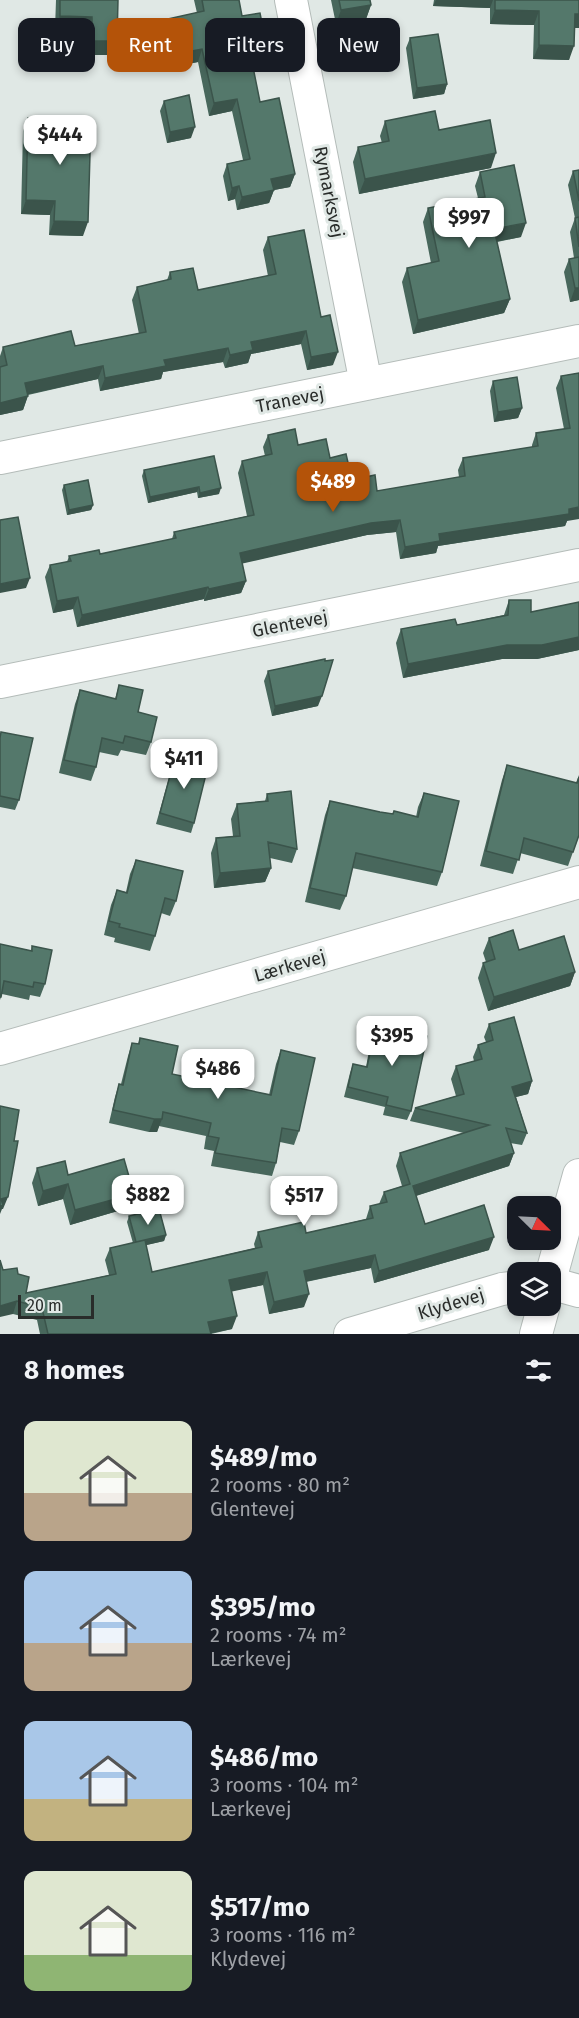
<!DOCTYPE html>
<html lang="en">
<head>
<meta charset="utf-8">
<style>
  :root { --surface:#171b24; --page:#242831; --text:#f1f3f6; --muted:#9ea1a6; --accent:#b45309 }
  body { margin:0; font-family:"Fira Sans",sans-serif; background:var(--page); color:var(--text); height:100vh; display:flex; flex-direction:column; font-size:22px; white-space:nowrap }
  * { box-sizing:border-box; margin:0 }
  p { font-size:20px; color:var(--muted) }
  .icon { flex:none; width:33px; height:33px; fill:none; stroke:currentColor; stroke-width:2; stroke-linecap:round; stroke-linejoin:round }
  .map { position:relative; height:1334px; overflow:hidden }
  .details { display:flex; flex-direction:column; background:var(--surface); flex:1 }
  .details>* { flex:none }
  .banner { position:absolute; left:18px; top:18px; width:543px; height:54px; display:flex; gap:12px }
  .needle { width:39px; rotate:114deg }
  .fabs { position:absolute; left:507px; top:1196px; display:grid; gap:12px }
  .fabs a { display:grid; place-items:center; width:54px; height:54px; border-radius:12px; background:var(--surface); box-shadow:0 3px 9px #0003; font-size:30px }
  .scale { position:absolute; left:18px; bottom:15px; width:76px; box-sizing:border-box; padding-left:6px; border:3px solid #292c2a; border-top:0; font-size:16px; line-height:21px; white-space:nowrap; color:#292c2a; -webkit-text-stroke:4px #e0e8e5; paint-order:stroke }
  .price { position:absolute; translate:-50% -51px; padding:0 14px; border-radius:12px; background:#fff; color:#222; font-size:20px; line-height:39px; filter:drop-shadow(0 2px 3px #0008) }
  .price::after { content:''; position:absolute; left:50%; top:36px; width:18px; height:14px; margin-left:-9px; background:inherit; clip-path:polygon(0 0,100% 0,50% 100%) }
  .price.on { background:var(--accent); color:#fff }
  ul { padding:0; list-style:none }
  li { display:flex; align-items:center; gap:18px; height:150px; padding:0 24px }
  li span { display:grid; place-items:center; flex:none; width:168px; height:120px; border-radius:12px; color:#555 }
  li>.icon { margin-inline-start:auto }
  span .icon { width:72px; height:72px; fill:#fffc; stroke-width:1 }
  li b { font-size:26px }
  h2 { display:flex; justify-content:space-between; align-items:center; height:72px; padding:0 24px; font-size:26px }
  .tag { padding:0 21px; border-radius:12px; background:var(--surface); box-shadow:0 3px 9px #0003; font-size:21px; line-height:54px }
  .tag.on { background:var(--accent); color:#fff }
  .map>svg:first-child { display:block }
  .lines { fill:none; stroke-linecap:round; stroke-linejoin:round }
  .minor-casing { stroke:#b4bcb9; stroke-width:34 }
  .minor { stroke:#fff; stroke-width:32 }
  .wall { fill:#48675c }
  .shaded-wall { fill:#3b544b }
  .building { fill:#54786b; stroke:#3b544b; stroke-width:1.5 }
  .labels { text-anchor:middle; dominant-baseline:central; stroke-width:6; stroke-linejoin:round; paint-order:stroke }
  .street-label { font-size:18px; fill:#292c2a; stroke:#e0e8e5 }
</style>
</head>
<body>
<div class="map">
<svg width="579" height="1334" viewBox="0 0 579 1334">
  <rect width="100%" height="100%" fill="#e0e8e5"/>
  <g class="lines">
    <defs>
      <path id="minor" d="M291,0L366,384
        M0,458L579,341
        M0,682L579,565
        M0,1049L579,882
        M550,1280L579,1175
        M550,1283L579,1291
        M350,1334L502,1289L518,1287
        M536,1334L544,1305"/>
    </defs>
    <use href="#minor" class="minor-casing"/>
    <use href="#minor" class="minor"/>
  </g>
  <path class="wall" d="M56,0H118L113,55H87V30L55,29Z
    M194,0H239L242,16L261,56L251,58L260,102L295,174L290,187L274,190L269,203L237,210L235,199L228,201L223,176L227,164L243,160L232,111L209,116L198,62L166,68L159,32L163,20L197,13Z
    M331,0H370L371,5L366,19L336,24Z
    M434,0H579L569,60L533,59L534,25L490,24V8L433,6Z
    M410,38L447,84L444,94L413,99L406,48Z
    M164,101L191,138L167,143L160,111Z
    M28,118L83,236L49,235L50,215L21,214L23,131Z
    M385,121L439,130L491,168L359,194L353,162L358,147L382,143L380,136Z
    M579,170V300L570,302L564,272L569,259L574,258L570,232L575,218L568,185L573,171Z
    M480,172L521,237L497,242L510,299L504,313L413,334L402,282L407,268L431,263L423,222L428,208L478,198L475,186Z
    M268,237L321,317L333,365L307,370L301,344L251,354L248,363L225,368L223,362L163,372L161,379L100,391L98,379L28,395L23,410L0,415V356L3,347L75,346L139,334L132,300L137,287L167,280L170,272L198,290L268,276L263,250Z
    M579,373L567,521L565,526L438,546L436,553L400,559L396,532L367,535L242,563L246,581L241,593L204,601V599L77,627L73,609L53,613L45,577L50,565L67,562L69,556L100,554L172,539L174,532L247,516L238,473L242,461L265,456L263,447L268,435L298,445L330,458L352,480L377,491L459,477L458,470L463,458L532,447V445L536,433L564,429L556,388L561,376Z
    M493,381L522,408L518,418L494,422L490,391Z
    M144,470L219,494L198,498L197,492L148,503L142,476Z
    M64,485L93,505L91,510L67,515L62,490Z
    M509,600L531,612L579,602V650L537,659H502L403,678L396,643L401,629L457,625L504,615Z
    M268,671L318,706L272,716L264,681Z
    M119,685L138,712L151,742L146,755L121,750L118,756L99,752L96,767L91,781L59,773L75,704L80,690L115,699Z
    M1,732L19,800L15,810L0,807V735Z
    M175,757L194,823L191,833L156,824L172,767Z
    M507,765L576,783L579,775V835L568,866L520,853L513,874L480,866L502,780Z
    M424,793L442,872L437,886L352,868L346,896L340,910L305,902L325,815L330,801L380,812L416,817L418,807Z
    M267,794L297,849L292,863L270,858L271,868L265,882L214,888L211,853L216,838L233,836L231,819L237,804L265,801Z
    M136,860L176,901L170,916L161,913L155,936L150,951L114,942L115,938L104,935L111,905L117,890L126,892L130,874Z
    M489,938L575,972L570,986L488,1011L478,978L483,963L486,962L483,953Z
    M0,944L31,951L32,946L45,984L40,997L30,995L29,1000L2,994L0,1000Z
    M489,1024L532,1081L528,1094L516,1097L527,1133L522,1145L510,1143L514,1153L509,1166L416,1196L425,1224L489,1250L374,1283L371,1268L306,1282L304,1307L269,1314L263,1285L231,1291L232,1329L211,1334H40L37,1320L13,1314L3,1270L18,1274L26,1293L109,1275L105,1260L110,1248L133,1243L127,1222L129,1216L166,1235L164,1241L146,1245L152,1272L255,1248L254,1244L258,1232L306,1233L366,1219L370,1206L379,1204L384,1192L402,1186L396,1166L400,1153L464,1133L410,1121L415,1108L456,1096L451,1079L456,1066L474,1061L473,1057L478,1045L486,1042L484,1037Z
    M376,1025L411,1111L407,1120L383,1115L385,1107L344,1097L350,1073L353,1064L366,1067L372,1034Z
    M140,1038L172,1074L269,1095L276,1064L281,1050L299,1131L294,1145L280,1142L276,1163L272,1176L211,1166L214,1151L204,1149L206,1136L159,1126L157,1132H149L109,1123L115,1097L119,1084H121L128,1056L132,1043L138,1044Z
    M37,1168L68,1175L128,1208L70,1225L63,1199L38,1206L32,1183Z"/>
  <path class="shaded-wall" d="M436,0H493L490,8L433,6Z
    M371,5L366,19L336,24L341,10Z
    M495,10L539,11L534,25L490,24Z
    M575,14H579V28H570Z
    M60,16L92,17L87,30L55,29Z
    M92,41H117L113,55H87Z
    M266,43L261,56L244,59L249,47Z
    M539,45L574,46L569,60L533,59Z
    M202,49L198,62L166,68L170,55Z
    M447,84L444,94L413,99L417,88Z
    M237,99L232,111L209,116L214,103Z
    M195,127L191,138L167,143L170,132Z
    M496,153L491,168L359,194L365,179Z
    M295,174L290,187L274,190L269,203L237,210L242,197L271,179Z
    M239,186L235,199L228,201L232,188Z
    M26,200L55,201L50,215L21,214Z
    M54,221L88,222L83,236L49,235Z
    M526,223L521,237L489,243L494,229Z
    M575,288H579V300L570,302Z
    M510,299L504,313L413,334L418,320Z
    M306,331L301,344L251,354L248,363L225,368L230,355L251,342Z
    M228,348L223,362L163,372L161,379L100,391L105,378L164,360Z
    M338,352L333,365L307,370L311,357Z
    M103,366L98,379L20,396L25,383Z
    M28,396L23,410L0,415V403Z
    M522,408L518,418L494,422L498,412Z
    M199,487L197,492L148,503L150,497Z
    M221,488L219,494L198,498L200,493Z
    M93,505L91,510L67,515L69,510Z
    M579,507V519L567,521L565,526L438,546L436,553L400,559L405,547L439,534Z
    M400,520L396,532L367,535L236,565L240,553L371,523Z
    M30,578L26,588L0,593V584Z
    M246,581L241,593L204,601L209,589Z
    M208,587L204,599L77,627L82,615Z
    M78,597L73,609L53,613L57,601Z
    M579,637V650L537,659H502L403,678L408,664L507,645Z
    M322,696L318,706L272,716L275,706Z
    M271,868L265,882L214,888L220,873Z
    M575,972L570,986L488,1011L494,997Z
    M532,1081L528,1094L508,1099L512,1087Z
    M154,1119H162L157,1132H149Z
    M514,1153L509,1166L409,1198L413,1186Z
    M68,1184L63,1199L38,1206L43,1191Z
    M134,1194L128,1208L70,1225L75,1210Z
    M8,1197L3,1209H2L0,1214V1203L1,1199Z
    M166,1235L164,1241L134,1248L136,1243Z
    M494,1237L489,1250L374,1283L379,1271Z
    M375,1255L371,1268L299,1283L304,1271Z
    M267,1272L263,1285L225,1293L229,1280Z
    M309,1294L304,1307L269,1314L274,1302Z
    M17,1301L13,1314L0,1317V1306Z
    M237,1316L232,1329L207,1334L208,1322Z"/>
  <path class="building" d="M60,0H118L117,41H92V17L60,16Z
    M202,0H239L242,16L260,13L266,43L249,47L260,102L279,98L295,174L271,179L274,190L242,197L239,186L232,188L227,164L250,159L237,99L214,103L202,49L170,55L163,20L204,11Z
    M339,0H370L371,5L341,10Z
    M495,0H579V14H575L574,46L539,45V11L495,10Z
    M438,34L447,84L417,88L410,38Z
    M189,95L195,127L170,132L164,101Z
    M435,111L439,130L490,120L496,153L365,179L358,147L389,141L385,121Z
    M28,118L91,120L88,222L54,221L55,201L26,200Z
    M514,165L526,223L494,229L510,299L418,320L407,268L439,261L428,208L485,197L480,172Z
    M579,170V201L573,171Z
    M579,217V247L575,218Z
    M304,230L321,317L330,315L338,352L311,357L306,331L251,342L253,350L230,355L228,348L164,360L166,366L105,378L103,366L25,383L28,396L0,403V367L7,365L3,347L71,331L75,346L146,332L137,287L171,279L170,272L193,268L198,290L276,274L268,237Z
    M579,257V288H575L569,259Z
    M579,373V507L569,509V514L439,534L440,541L405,547L400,520L371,523L240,553L246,581L209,589L208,587L82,615L78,597L57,601L50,565L71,561L69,556L99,550L100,554L176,538L174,532L254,515L242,461L272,454L268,435L295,429L298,445L326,439L330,458L346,454L352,480L375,475L377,491L465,476L463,458L538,446L536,433L570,428L561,376Z
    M517,377L522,408L498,412L493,381Z
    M214,456L221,488L200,493L199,487L150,497L144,470Z
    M88,480L93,505L69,510L64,485Z
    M18,517L30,578L0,584V520Z
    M509,600H531V612L579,602V637L542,645H507L408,664L401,629L455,619L457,625L508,615Z
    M325,659V661L333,660L322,696L275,706L268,671Z
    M119,685L143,690L138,712L157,717L151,742L125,736L123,743L102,738L96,767L64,760L80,690L116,699Z
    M1,732L33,738L19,800L0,796V738Z
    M175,757L208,766L194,823L160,813Z
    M507,765L577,783L579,777V835L573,852L524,838L519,860L486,851Z
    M291,791L297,849L268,842L271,868L220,873L216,838L240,836L237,804L268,801L267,794Z
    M424,793L459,801L442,872L356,853L346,896L310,888L330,801L380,812L393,814L394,811L418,817Z
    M136,860L183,871L176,901L165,898L155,936L119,927L120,924L109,921L117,890L127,893Z
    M513,930L519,950L564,936L575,972L494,997L483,963L495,959L489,938Z
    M0,944L32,951V946L52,950L45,984L34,982L33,987L4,981L1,997H0Z
    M514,1017L532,1081L512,1087L527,1133L506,1128L514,1153L413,1186L425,1224L484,1205L494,1237L379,1271L375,1255L304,1271L309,1294L274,1302L267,1272L229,1280L237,1316L208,1322L211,1334H48L42,1308L17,1301L0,1306V1260L3,1270L17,1268L18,1274L29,1277L26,1293L116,1274L110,1248L145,1240L152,1272L262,1247L258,1232L304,1222L306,1233L373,1218L370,1206L387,1202L384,1192L410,1184L400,1153L489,1125L415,1108L464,1094L456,1066L482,1059L478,1045L493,1040L489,1024Z
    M376,1025L427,1036L411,1111L386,1105L388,1097L348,1087L353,1064L367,1067Z
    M140,1038L178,1046L172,1074L271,1095L281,1050L315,1058L299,1131L282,1128L276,1163L215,1153L219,1138L208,1136L211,1123L163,1112L162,1119H154L113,1110L119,1084L123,1085L132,1043L139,1044Z
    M0,1106L19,1110L14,1141H18L8,1197L1,1199L3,1205L0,1206Z
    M124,1159L134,1194L75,1210L68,1184L43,1191L37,1168L65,1161L68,1175Z
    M159,1209L166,1235L136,1242L129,1216Z"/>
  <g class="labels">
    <g class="street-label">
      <text transform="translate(329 192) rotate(79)">Rymarksvej</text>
      <text transform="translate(290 400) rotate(-11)">Tranevej</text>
      <text transform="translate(290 624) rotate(-11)">Glentevej</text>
      <text transform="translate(290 966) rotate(-16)">Lærkevej</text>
      <text transform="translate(451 1304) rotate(-17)">Klydevej</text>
    </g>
  </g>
</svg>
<div class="fabs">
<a><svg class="needle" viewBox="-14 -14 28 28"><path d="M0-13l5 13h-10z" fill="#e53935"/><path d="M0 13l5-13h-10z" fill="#9ea1a6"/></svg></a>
<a><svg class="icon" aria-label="layers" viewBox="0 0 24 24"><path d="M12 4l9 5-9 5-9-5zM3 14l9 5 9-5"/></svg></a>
</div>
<div class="scale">20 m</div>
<b class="price" style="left:60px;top:166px">$444</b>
<b class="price" style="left:469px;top:249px">$997</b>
<b class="price on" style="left:333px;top:513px">$489</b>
<b class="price" style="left:184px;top:790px">$411</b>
<b class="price" style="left:392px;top:1067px">$395</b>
<b class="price" style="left:218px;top:1100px">$486</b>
<b class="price" style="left:148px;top:1226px">$882</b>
<b class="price" style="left:304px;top:1227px">$517</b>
<div class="banner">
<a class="tag">Buy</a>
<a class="tag on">Rent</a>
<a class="tag">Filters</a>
<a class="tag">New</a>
</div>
</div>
<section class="details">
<h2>8 homes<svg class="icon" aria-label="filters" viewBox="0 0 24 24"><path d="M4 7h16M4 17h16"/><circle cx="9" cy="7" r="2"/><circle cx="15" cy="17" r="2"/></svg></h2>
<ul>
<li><span style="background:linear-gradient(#dfe7d0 60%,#b9a48a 0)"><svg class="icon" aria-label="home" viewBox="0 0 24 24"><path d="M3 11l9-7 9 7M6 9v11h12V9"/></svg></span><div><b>$489/mo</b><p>2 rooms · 80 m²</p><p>Glentevej</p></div></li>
<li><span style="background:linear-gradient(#a9c7e8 60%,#b9a48a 0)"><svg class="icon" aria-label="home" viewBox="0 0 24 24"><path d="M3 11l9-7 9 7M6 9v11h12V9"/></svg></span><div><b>$395/mo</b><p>2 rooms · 74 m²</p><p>Lærkevej</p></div></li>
<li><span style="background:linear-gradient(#a9c7e8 65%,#c2b280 0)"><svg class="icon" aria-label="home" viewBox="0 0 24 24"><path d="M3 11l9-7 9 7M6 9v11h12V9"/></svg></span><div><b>$486/mo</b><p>3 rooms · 104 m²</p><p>Lærkevej</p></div></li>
<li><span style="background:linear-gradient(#dfe7d0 70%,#8fb573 0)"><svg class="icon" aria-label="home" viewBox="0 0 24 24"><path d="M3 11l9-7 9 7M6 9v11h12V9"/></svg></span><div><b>$517/mo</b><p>3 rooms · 116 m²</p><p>Klydevej</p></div></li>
</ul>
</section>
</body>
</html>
